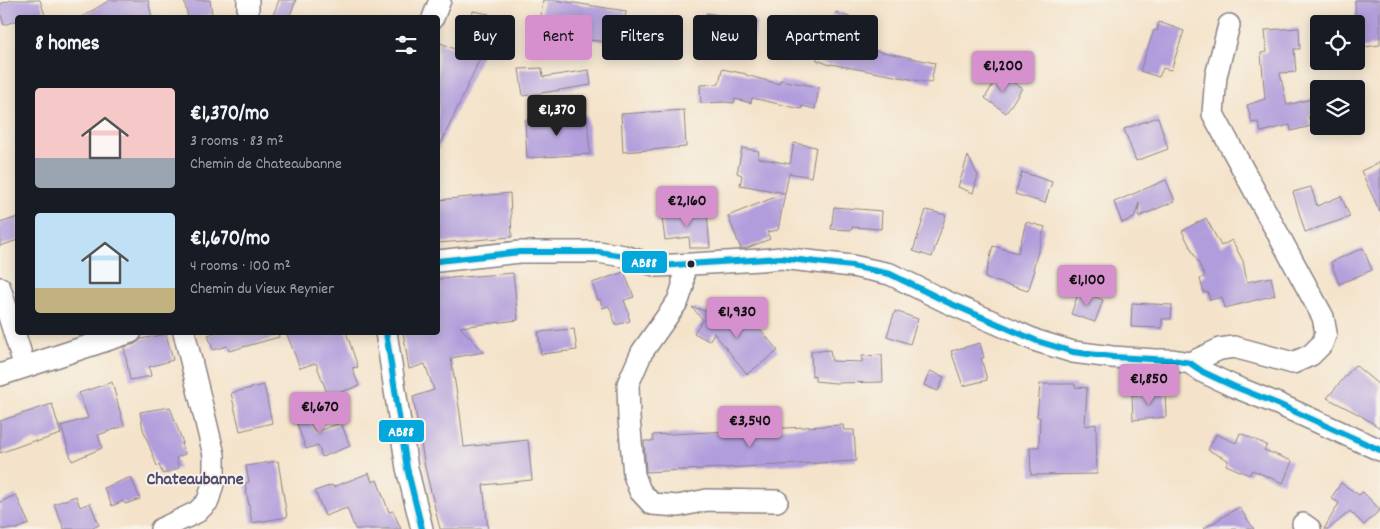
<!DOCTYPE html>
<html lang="en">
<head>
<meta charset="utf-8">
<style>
  :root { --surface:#171b24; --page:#20242c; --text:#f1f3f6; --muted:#9ea1a6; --accent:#d690ce }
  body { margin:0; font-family:Dekko,sans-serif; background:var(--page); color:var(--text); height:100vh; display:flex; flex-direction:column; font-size:19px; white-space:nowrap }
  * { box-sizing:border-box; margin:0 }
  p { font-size:16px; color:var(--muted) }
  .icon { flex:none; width:28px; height:28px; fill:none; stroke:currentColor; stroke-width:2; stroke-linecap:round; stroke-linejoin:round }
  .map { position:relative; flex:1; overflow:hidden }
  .details { position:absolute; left:15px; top:15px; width:425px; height:320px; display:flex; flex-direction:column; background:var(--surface); border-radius:5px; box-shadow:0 2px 12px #0003 }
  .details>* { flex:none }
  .top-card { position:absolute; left:455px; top:15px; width:475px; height:45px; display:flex; gap:10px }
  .buttons { position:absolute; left:1310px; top:15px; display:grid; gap:10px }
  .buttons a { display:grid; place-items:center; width:55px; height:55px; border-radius:5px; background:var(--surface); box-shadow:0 2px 12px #0003; font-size:25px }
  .price { position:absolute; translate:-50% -42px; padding:0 11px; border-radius:5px; background:var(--accent); color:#111; font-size:16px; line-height:32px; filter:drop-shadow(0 1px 2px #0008) }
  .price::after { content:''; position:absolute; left:50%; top:30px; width:15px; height:11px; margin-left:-8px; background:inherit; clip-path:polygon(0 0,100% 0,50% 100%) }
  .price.current { background:#222; color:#fff }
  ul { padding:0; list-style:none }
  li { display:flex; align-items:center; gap:15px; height:125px; padding:0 20px }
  li span { display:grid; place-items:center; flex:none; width:140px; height:100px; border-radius:5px; color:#555 }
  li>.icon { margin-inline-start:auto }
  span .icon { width:60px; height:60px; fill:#fffc; stroke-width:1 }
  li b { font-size:21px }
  h2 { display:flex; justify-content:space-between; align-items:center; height:60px; padding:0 20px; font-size:21px }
  .pill { padding:0 18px; border-radius:5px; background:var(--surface); box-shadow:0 2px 12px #0003; font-size:18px; line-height:45px }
  .pill.current { background:var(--accent); color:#111 }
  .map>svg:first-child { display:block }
  .building { fill:#b19ddc }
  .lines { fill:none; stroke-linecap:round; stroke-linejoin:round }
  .minor-casing { stroke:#8b8282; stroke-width:24 }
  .minor { stroke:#fff; stroke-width:21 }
  .bus-1-casing { stroke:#f7f3e8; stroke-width:10 }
  .bus-1 { stroke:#03a7db; stroke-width:6 }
  .bus-dot { fill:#22223b; stroke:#f7f3e8; stroke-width:2 }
  .labels { text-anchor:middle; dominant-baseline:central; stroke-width:4; stroke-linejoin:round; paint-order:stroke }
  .neighbourhood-label { font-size:18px; font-weight:bold; fill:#544d73; stroke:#f7f3e8 }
  .line-badge { stroke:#f7f3e8; stroke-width:2 }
  .badge-label { font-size:14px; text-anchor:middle; font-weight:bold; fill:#fff }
</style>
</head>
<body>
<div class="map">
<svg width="1380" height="529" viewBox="0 0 1380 529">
  <rect width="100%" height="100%" fill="#f7f3e8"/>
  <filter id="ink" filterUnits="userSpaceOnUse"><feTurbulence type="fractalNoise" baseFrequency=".02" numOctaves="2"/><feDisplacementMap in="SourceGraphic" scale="10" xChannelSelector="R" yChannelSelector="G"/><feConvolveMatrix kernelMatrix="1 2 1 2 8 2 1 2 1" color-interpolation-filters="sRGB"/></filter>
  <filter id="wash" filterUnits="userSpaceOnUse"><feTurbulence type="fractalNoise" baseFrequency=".0096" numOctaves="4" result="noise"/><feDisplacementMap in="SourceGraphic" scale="20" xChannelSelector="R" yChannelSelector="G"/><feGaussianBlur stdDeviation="1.12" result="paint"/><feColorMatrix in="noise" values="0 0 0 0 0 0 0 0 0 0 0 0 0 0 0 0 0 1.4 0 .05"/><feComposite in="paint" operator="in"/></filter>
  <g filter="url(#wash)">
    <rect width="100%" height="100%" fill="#f4e3ca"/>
    <g id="blocks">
      <path class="building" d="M12,0H40L46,18H18V20L4,25L0,12V4Z
        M110,0H148L152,18H80Z
        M184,0H210L212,14L196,18H188Z
        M279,0H296L289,18H272Z
        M543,0H555L626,11L625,21L656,25L653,47L589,40L590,37L539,30Z
        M1355,0H1380V45L1356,48Z
        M473,11L489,14V19L499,20L494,54L483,52L438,150V42L467,54Z
        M836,12L852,18L840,43L935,63L931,83L831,64L830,65L817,60V53Z
        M706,13L757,21L753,46L702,38Z
        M1159,22L1184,31L1171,70L1163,68L1159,77L1140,71L1154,30L1157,31Z
        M1299,28L1300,49H1294L1296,72L1280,73L1287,105L1315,98L1319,112L1308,117L1311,126L1291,131L1290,125L1261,132L1258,122L1252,123L1247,105L1265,99L1261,53L1267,52L1265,30Z
        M542,68L543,77L589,70L591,85L523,96L519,69Z
        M722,69L746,74V75L779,84L780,80L819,87L815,109L802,106L801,109L752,98L751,103L735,99L734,103L724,102L701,103L700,85L719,84Z
        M999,74L1022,88L1006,113L985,98Z
        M684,110L686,147L623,152L621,114Z
        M587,115L590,154L527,158L525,120Z
        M1158,117L1168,149L1136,161L1124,129Z
        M794,143L816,147L811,177L789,173L785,193L740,185L742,175L737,173L742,148L759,151L758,158L790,164Z
        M968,156L978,176L973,193L958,187Z
        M1380,162V212L1361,171Z
        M1022,172L1052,182L1045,203L1015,194Z
        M1166,180L1175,201L1138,217L1139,203L1134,218L1122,223L1114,202Z
        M1311,187L1317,206L1341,196L1350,217L1305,232L1293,192Z
        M510,193L512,237L438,243V200Z
        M785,193L778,230L767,232L770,239L747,248L741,249L728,216Z
        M834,207L882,211L881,229L852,227V230L831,229Z
        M685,208L686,216L707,213L710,248H690L689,237L665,240L662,218H668L667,211Z
        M926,210L946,215L932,257L913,251Z
        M18,217V240L0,246V223Z
        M1206,218L1221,246L1232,240L1243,261L1247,282L1271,277L1275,295L1225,308L1222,297L1210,300L1208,292L1204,293L1200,279L1205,276L1182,231Z
        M1026,222L1045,227L1033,269L1035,270L1028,291L985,278L993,246L1018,253Z
        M1363,248L1372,270L1339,284L1331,262Z
        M624,272L634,297L624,300L629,314H628L630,321L616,325L609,306L602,308L600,299L598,300L592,283Z
        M513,273L518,320L460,327L484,352L451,358L460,413L464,447L528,440L532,480L483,485L488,529H440L425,467L413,397L434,390L425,364L409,369L403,332H438V279Z
        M1079,291L1103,300L1095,322L1071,314Z
        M1132,303L1172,305L1171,319H1162V328L1131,327Z
        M692,307L744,323L745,325L752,319L778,351L747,374L714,333L709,341L694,333L703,320Z
        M895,311L918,319L910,344L887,336Z
        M574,329L577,350L541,354L538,332Z
        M217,332H278L279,337L229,351L227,346L213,350L208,335Z
        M286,332H346L358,367L352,368L359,386L328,396L316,363L300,368Z
        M166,334L173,360L149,367L151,376L130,380L124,347L135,344L141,339Z
        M980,343L984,358H981L987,380L963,386L951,351Z
        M830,350L832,361L862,362V356L882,355L883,382L835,383L815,381V375L812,376L811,352Z
        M1355,365L1380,386V428L1360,415L1327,398Z
        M930,371L944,377L938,391L924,385Z
        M112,382L124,426L98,435L102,448L72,461L61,426L88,418L79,393Z
        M1040,384H1075V387L1087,388L1085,426L1096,424L1097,474L1031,475L1030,447H1039L1040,417H1037Z
        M264,385L272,423L240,431L231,393Z
        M1165,393L1166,417L1133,420L1132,395Z
        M300,403L315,432L341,423L350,446L322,457L318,445L306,449L291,407Z
        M52,404L61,434L36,442V440L0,453V421Z
        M170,407L183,443L181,444L185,454L176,458L179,468L163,474L159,465L157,466L143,429L140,412Z
        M843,425L844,430H854L856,461L646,472L644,441H653V435Z
        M1240,433L1267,445L1264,450L1292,461L1283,483L1252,470L1249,475L1226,465L1228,460L1208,450L1216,434L1236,443Z
        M278,461L287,517L252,523L245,483L249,482L246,466Z
        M369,473L372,482L377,480L389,512L393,511L401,529H355L347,508L325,516L315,491L332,485L333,487Z
        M131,477L140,499L125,504L123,501L112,506L104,488Z
        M1341,483L1359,495L1363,492L1380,510L1364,525L1350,511L1329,529H1324L1339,503L1331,498Z
        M16,495L29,524L17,529H0V502Z
        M76,496L80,507L90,503L99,525L90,529H64L54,504Z
        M1239,507L1254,529H1203Z"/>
    </g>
  </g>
  <g filter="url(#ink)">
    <use href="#blocks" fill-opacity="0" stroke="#8b8282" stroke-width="1"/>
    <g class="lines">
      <defs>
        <path id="minor" d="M248,18V0
          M433,18L440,0
          M438,261L520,252H598L624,256L658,266L760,260L781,258L852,266L890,274L947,302L989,320L1037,341L1073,352L1112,357L1155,360H1172L1190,363L1203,372L1233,386L1278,404L1380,450
          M683,265V286L678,301L642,352L628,384L629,418L634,475L640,491L652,504L678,506L707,500L777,501
          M0,288L25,367
          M386,332L407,468L422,529
          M1190,363L1220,349L1234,347L1293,363L1311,355L1322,344L1326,333L1323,317L1213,114L1216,76L1229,25
          M0,375L131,332
          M1303,524L1310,529
          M161,529L197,512L208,501L214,480V455L184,332"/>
      </defs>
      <use href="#minor" class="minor-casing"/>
      <use href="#minor" class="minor"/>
      <defs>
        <path id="bus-1" d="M438,261L520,252H598L624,256L658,266L781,258L852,266L890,274L947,302L1037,341L1073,352L1112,357L1172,360L1190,363L1203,372L1233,386L1278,404L1380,450
          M386,332L407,468L422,529"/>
      </defs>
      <use href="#bus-1" class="bus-1-casing"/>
      <use href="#bus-1" class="bus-1"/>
    </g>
  </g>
  <circle class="bus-dot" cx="691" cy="264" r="4.5"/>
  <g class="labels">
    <g class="neighbourhood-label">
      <text x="195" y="480">Chateaubanne</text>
    </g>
  </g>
  <g class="line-badge">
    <rect x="621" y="250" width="47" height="24" rx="5" fill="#03a7db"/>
    <rect x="378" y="419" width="47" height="24" rx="5" fill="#03a7db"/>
  </g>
  <g class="badge-label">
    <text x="644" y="267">AB88</text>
    <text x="401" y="436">AB88</text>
  </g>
</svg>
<div class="buttons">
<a><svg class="icon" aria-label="locate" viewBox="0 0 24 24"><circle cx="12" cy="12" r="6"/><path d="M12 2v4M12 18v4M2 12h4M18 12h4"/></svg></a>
<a><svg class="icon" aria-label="layers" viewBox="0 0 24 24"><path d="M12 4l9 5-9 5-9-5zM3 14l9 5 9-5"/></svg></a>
</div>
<b class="price" style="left:1003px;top:93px">€1,200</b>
<b class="price current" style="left:557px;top:137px">€1,370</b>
<b class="price" style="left:687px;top:228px">€2,160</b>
<b class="price" style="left:1087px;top:307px">€1,100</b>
<b class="price" style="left:737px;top:339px">€1,930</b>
<b class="price" style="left:1149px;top:406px">€1,850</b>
<b class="price" style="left:320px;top:434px">€1,670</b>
<b class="price" style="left:750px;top:448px">€3,540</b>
<div class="top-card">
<a class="pill">Buy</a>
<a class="pill current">Rent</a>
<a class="pill">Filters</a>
<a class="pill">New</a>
<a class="pill">Apartment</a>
</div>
<section class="details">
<h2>8 homes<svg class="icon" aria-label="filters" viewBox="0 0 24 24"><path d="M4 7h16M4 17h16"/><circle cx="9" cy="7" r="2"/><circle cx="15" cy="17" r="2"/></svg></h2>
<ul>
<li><span style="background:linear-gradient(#f6c9c9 70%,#9aa5b1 0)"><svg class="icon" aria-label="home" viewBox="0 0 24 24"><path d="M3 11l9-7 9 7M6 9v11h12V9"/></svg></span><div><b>€1,370/mo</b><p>3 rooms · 83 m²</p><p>Chemin de Chateaubanne</p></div></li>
<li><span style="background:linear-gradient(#bfe0f5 75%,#c2b280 0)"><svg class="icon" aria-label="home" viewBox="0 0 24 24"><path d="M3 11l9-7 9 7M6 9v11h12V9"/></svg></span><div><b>€1,670/mo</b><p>4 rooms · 100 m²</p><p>Chemin du Vieux Reynier</p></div></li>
</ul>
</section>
</div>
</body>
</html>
